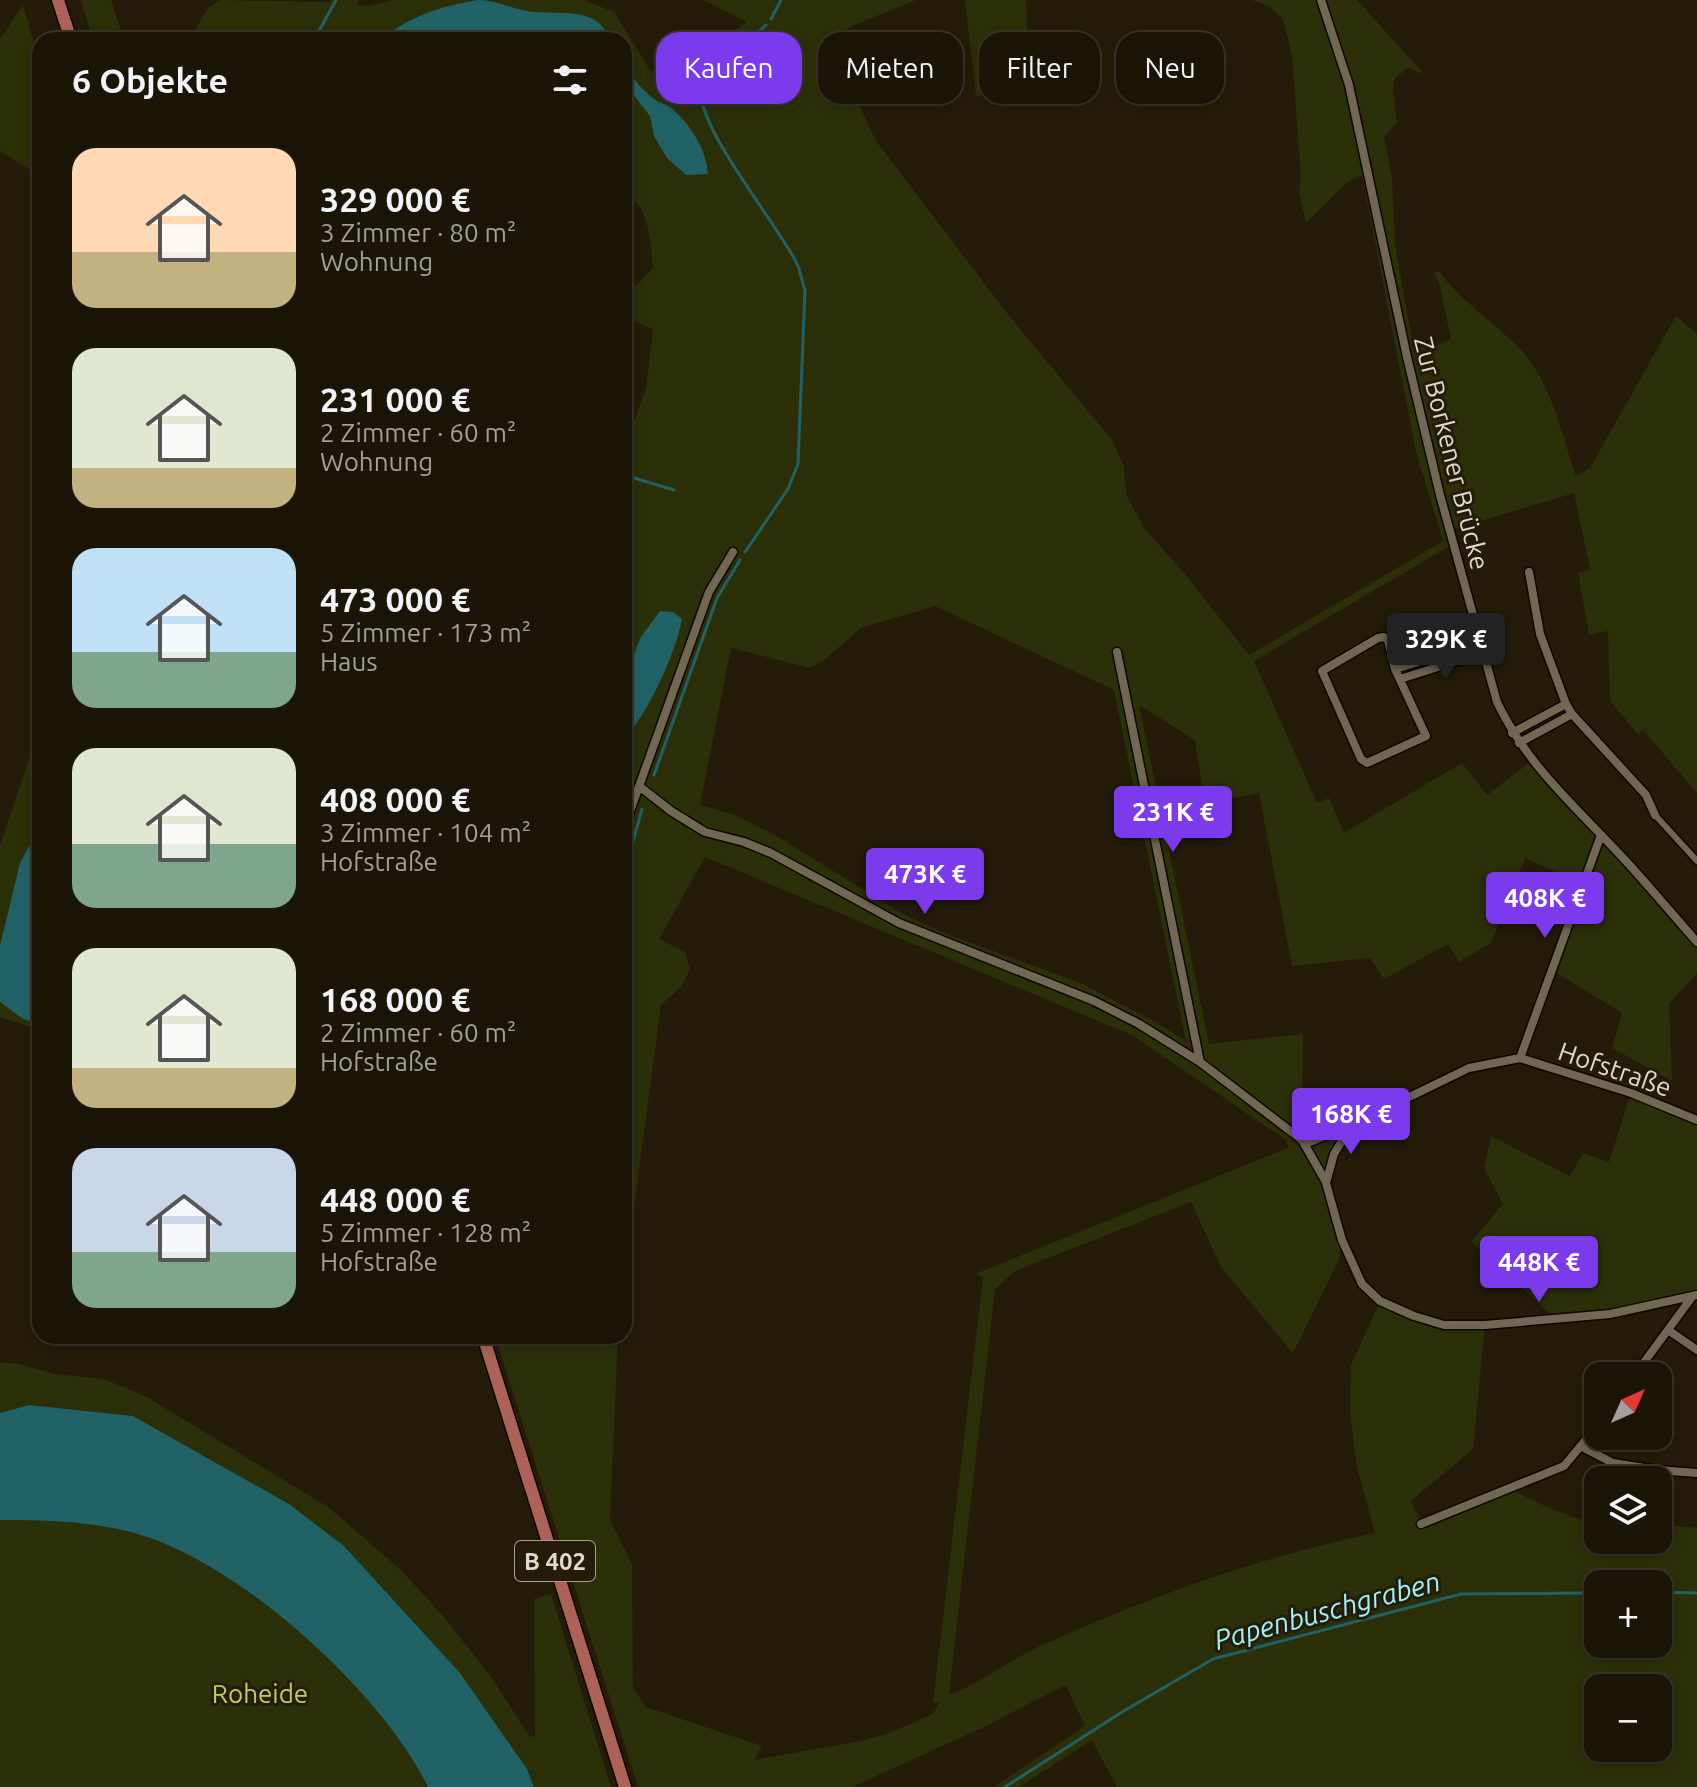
<!DOCTYPE html>
<html lang="de">
<head>
<meta charset="utf-8">
<style>
  :root { --surface:#1b1507; --page:#282215; --text:#f1f3f6; --muted:#a09f9b; --line:#393428; --accent:#7c3aed }
  body { margin:0; font-family:Ubuntu,sans-serif; background:var(--page); color:var(--text); height:100vh; display:flex; flex-direction:column; font-size:30px; white-space:nowrap }
  * { box-sizing:border-box; margin:0 }
  p { font-size:26px; color:var(--muted) }
  .icon { flex:none; width:44px; height:44px; fill:none; stroke:currentColor; stroke-width:2; stroke-linecap:round; stroke-linejoin:round }
  .map { position:relative; flex:1; overflow:hidden }
  .sheet { position:absolute; left:32px; top:32px; width:600px; height:1312px; display:flex; flex-direction:column; background:var(--surface); border-radius:24px; box-shadow:0 4px 12px #0003,0 0 0 2px var(--line) }
  .sheet>* { flex:none }
  .guide { position:absolute; left:656px; top:32px; width:760px; height:72px; display:flex; gap:16px }
  .needle { width:52px; rotate:45deg }
  .tools { position:absolute; left:1584px; top:1362px; display:grid; gap:16px }
  .tools a { display:grid; place-items:center; width:88px; height:88px; border-radius:16px; background:var(--surface); box-shadow:0 4px 12px #0003,0 0 0 2px var(--line); font-size:40px }
  .price { position:absolute; translate:-50% -68px; padding:0 18px; border-radius:8px; background:var(--accent); color:#fff; font-size:26px; line-height:52px; filter:drop-shadow(0 2px 4px #0008) }
  .price::after { content:''; position:absolute; left:50%; top:48px; width:24px; height:18px; margin-left:-12px; background:inherit; clip-path:polygon(0 0,100% 0,50% 100%) }
  .price.selected { background:#222; color:#fff }
  ul { padding:0; list-style:none }
  li { display:flex; align-items:center; gap:24px; height:200px; padding:0 40px }
  li span { display:grid; place-items:center; flex:none; width:224px; height:160px; border-radius:24px; color:#555 }
  li>.icon { margin-inline-start:auto }
  span .icon { width:96px; height:96px; fill:#fffc; stroke-width:1 }
  li b { font-size:34px }
  h2 { display:flex; justify-content:space-between; align-items:center; height:96px; padding:0 40px; font-size:34px }
  .pill { padding:0 28px; border-radius:24px; background:var(--surface); box-shadow:0 4px 12px #0003,0 0 0 2px var(--line); font-size:28px; line-height:72px }
  .pill.selected { background:var(--accent); color:#fff }
  .map>svg:first-child { display:block }
  .green { fill:#2c3009; fill-rule:evenodd }
  .water { fill:#216266 }
  .lines { fill:none; stroke-linecap:round; stroke-linejoin:round }
  .stream { stroke:#216266; stroke-width:3 }
  .pedestrian-casing { stroke:#0d0600; stroke-width:9 }
  .minor-casing { stroke:#0d0600; stroke-width:11 }
  .primary-casing { stroke:#0d0600; stroke-width:15 }
  .pedestrian { stroke:#716753; stroke-width:6 }
  .minor { stroke:#716753; stroke-width:8 }
  .primary { stroke:#ad6258; stroke-width:12 }
  .labels { text-anchor:middle; dominant-baseline:central; stroke-width:6; stroke-linejoin:round; paint-order:stroke }
  .shield { fill:#241c09; stroke:#a7a194; stroke-width:2 }
  .shield-label { font-size:24px; font-weight:bold; fill:#dfdacf }
  .street-label { font-size:26px; fill:#dfdacf; stroke:#241c09 }
  .park-label { font-size:26px; fill:#becd5d; stroke:#241c09 }
  .water-label { font-size:28px; font-style:italic; fill:#9df2f8; stroke:#241c09 }
</style>
</head>
<body>
<div class="map">
<svg width="1697" height="1787" viewBox="0 0 1697 1787">
  <rect width="100%" height="100%" fill="#241c09"/>
  <path class="green" d="M81,0H111L124,40H93Z
    M220,0L329,2L331,0H359L357,5L368,6L394,0H584L614,12L650,70L677,85L695,58L747,22L704,0H916L852,26L829,41L876,141L1010,317L1112,440L1124,466L1126,494L1144,528L1185,574L1249,655L1443,541L1416,452L1362,175L1347,182L1306,223L1299,192L1301,179L1292,56L1283,19L1269,6L1252,0H1357L1424,74L1408,68L1395,78L1393,90L1397,122L1384,137L1392,177L1395,243L1413,347L1438,345L1451,339L1439,283L1434,273L1439,271C1461,302 1497,324 1523,352C1552,385 1562,436 1576,476L1590,468L1676,316L1697,334V793L1643,730L1638,734L1610,701L1608,631L1589,635L1578,573L1590,569L1574,493L1450,530L1453,544L1254,661L1317,803L1329,798L1344,833L1462,763L1487,795L1533,760L1697,942V973L1669,1004L1672,1081L1612,1048L1622,1013L1552,970L1581,884L1525,858L1491,943L1459,962L1448,944L1384,979L1370,958L1292,966L1259,793L1205,803L1195,740L1139,705L1209,1044L1303,1034L1302,1140L1310,1142L1362,1120L1345,1134L1326,1183L1342,1240L1339,1259L1293,1353L1221,1267L1191,1202L1015,1271L995,1289L949,1695C981,1683 1012,1658 1045,1644C1152,1596 1260,1557 1375,1533L1357,1468L1350,1412L1351,1365L1380,1301L1444,1325H1485L1473,1449L1411,1501L1421,1523L1508,1488L1547,1507L1594,1525L1598,1520V1540H1658V1524L1697,1528V1787H1117L1092,1740L1019,1787H994L1085,1726L1066,1685L984,1727L852,1787H638L495,1336H618L610,1520L632,1564L633,1688L646,1707L762,1746L754,1760L861,1741L889,1733L933,1714L940,1702L933,1703L983,1277L975,1274L1288,1148L1286,1140L1132,1035L705,857L659,939L685,952L690,969L682,986L661,1005L624,1283V537L630,484L624,482V447L632,449L634,422L646,389L653,329L633,321L624,324V295L631,291L653,268C650,240 650,207 624,191V40H189L208,8ZM935,606L1114,690L1186,1041L1157,1023L1083,984L944,933L901,913L778,837L735,815L700,805L731,648L810,668L824,660L861,628ZM1598,1584H1658V1644H1598ZM1598,1688H1658V1748H1598Z
    M965,0H1026L1029,89L976,96Z
    M23,5L40,65V176L0,151V39Z
    M40,726V1030L0,1017V846Z
    M1631,1093L1697,1120V1295L1649,1307L1556,1319L1471,1242L1503,1204L1484,1168L1491,1136L1570,1176L1583,1153L1609,1162Z
    M0,1363H14L55,1374L104,1379L147,1397L328,1507L401,1570L442,1615L489,1674L530,1737L535,1736L534,1599L551,1594L611,1787H534L527,1769L460,1673L344,1546L289,1504L133,1416L29,1405L0,1413Z
    M0,1520C41,1520 81,1521 122,1530C229,1552 381,1690 428,1787H0Z"/>
  <path class="water" d="M478,0C494,0 511,8 527,11C556,16 598,4 610,40L533,38L381,40C409,16 442,6 478,0Z
    M624,66C633,78 642,90 654,99C659,103 667,104 671,108C690,123 707,151 708,174L686,175L667,158L654,136L650,116L624,83Z
    M660,611L673,612L682,619C676,652 648,714 624,739V677L641,637Z
    M40,827V1024L23,1019L0,1002V946L20,863Z
    M29,1405L133,1416L289,1504L344,1546L460,1673L527,1769L534,1787H428C381,1690 229,1552 122,1530C81,1521 41,1520 0,1520V1413Z"/>
  <g class="lines">
    <path class="stream" d="M771,19L781,0
      M314,40L336,0
      M624,475L674,490
      M745,552L788,489L798,464L805,290C802,282 801,274 798,266C780,225 691,124 701,82C706,63 752,40 766,25
      M654,775L717,598L740,560
      M624,874L642,809
      M1658,1592L1697,1593
      M1005,1787L1122,1712L1213,1659L1461,1594L1598,1593"/>
    <defs>
      <path id="pedestrian" d="M1655,815L1697,861"/>
      <path id="minor" d="M1321,0L1349,85L1407,357L1440,495L1497,702C1528,767 1576,807 1624,859C1649,886 1673,915 1697,942
        M1529,572L1540,634L1566,704L1572,714L1646,795L1655,815
        M1384,637L1388,640L1395,669L1426,736L1367,763L1361,759L1322,671L1378,638Z
        M1117,652L1200,1062
        M1395,669L1479,643
        M1400,679L1482,653
        M1512,733L1566,704
        M1519,743L1572,714
        M639,786L671,811L705,832L744,842L771,853L899,923L1094,1001L1139,1024L1200,1062L1302,1140L1326,1182
        M624,828L709,592L733,552
        M1520,1058L1601,835
        M1697,1120L1631,1093L1520,1058L1469,1068L1362,1120L1346,1134L1334,1154L1326,1183L1342,1240L1362,1284L1380,1301L1414,1316L1444,1325H1485L1610,1314L1697,1295
        M1302,1140L1310,1142L1353,1124
        M1668,1330L1697,1350
        M1634,1376L1692,1297
        M1582,1447L1613,1463L1657,1470L1697,1473
        M1421,1524L1564,1466L1598,1425"/>
      <path id="primary" d="M58,0L71,40
        M483,1336L625,1787"/>
    </defs>
    <use href="#pedestrian" class="pedestrian-casing"/>
    <use href="#minor" class="minor-casing"/>
    <use href="#primary" class="primary-casing"/>
    <use href="#pedestrian" class="pedestrian"/>
    <use href="#minor" class="minor"/>
    <use href="#primary" class="primary"/>
  </g>
  <g class="labels">
    <rect class="shield" x="515" y="1541" width="80" height="40" rx="6"/>
    <g class="shield-label">
      <text x="555" y="1561">B 402</text>
    </g>
    <g class="street-label">
      <text transform="translate(1452 453) rotate(76)">Zur Borkener Brücke</text>
      <text transform="translate(1615 1069) rotate(19)">Hofstraße</text>
    </g>
    <g class="park-label">
      <text x="260" y="1693">Roheide</text>
    </g>
    <g class="water-label">
      <text transform="translate(1327 1610) rotate(-15)">Papenbuschgraben</text>
    </g>
  </g>
</svg>
<div class="tools">
<a><svg class="needle" viewBox="-14 -14 28 28"><path d="M0-13l5 13h-10z" fill="#e53935"/><path d="M0 13l5-13h-10z" fill="#a09f9b"/></svg></a>
<a><svg class="icon" aria-label="layers" viewBox="0 0 24 24"><path d="M12 4l9 5-9 5-9-5zM3 14l9 5 9-5"/></svg></a>
<a>+</a>
<a>−</a>
</div>
<b class="price selected" style="left:1446px;top:681px">329K €</b>
<b class="price" style="left:1173px;top:854px">231K €</b>
<b class="price" style="left:925px;top:916px">473K €</b>
<b class="price" style="left:1545px;top:940px">408K €</b>
<b class="price" style="left:1351px;top:1156px">168K €</b>
<b class="price" style="left:1539px;top:1304px">448K €</b>
<div class="guide">
<a class="pill selected">Kaufen</a>
<a class="pill">Mieten</a>
<a class="pill">Filter</a>
<a class="pill">Neu</a>
</div>
<section class="sheet">
<h2>6 Objekte<svg class="icon" aria-label="filters" viewBox="0 0 24 24"><path d="M4 7h16M4 17h16"/><circle cx="9" cy="7" r="2"/><circle cx="15" cy="17" r="2"/></svg></h2>
<ul>
<li><span style="background:linear-gradient(#ffd9b3 65%,#c2b280 0)"><svg class="icon" aria-label="home" viewBox="0 0 24 24"><path d="M3 11l9-7 9 7M6 9v11h12V9"/></svg></span><div><b>329 000 €</b><p>3 Zimmer · 80 m²</p><p>Wohnung</p></div></li>
<li><span style="background:linear-gradient(#dfe7d0 75%,#c2b280 0)"><svg class="icon" aria-label="home" viewBox="0 0 24 24"><path d="M3 11l9-7 9 7M6 9v11h12V9"/></svg></span><div><b>231 000 €</b><p>2 Zimmer · 60 m²</p><p>Wohnung</p></div></li>
<li><span style="background:linear-gradient(#bfe0f5 65%,#7fa58c 0)"><svg class="icon" aria-label="home" viewBox="0 0 24 24"><path d="M3 11l9-7 9 7M6 9v11h12V9"/></svg></span><div><b>473 000 €</b><p>5 Zimmer · 173 m²</p><p>Haus</p></div></li>
<li><span style="background:linear-gradient(#dfe7d0 60%,#7fa58c 0)"><svg class="icon" aria-label="home" viewBox="0 0 24 24"><path d="M3 11l9-7 9 7M6 9v11h12V9"/></svg></span><div><b>408 000 €</b><p>3 Zimmer · 104 m²</p><p>Hofstraße</p></div></li>
<li><span style="background:linear-gradient(#dfe7d0 75%,#c2b280 0)"><svg class="icon" aria-label="home" viewBox="0 0 24 24"><path d="M3 11l9-7 9 7M6 9v11h12V9"/></svg></span><div><b>168 000 €</b><p>2 Zimmer · 60 m²</p><p>Hofstraße</p></div></li>
<li><span style="background:linear-gradient(#c9d6e8 65%,#7fa58c 0)"><svg class="icon" aria-label="home" viewBox="0 0 24 24"><path d="M3 11l9-7 9 7M6 9v11h12V9"/></svg></span><div><b>448 000 €</b><p>5 Zimmer · 128 m²</p><p>Hofstraße</p></div></li>
</ul>
</section>
</div>
</body>
</html>
